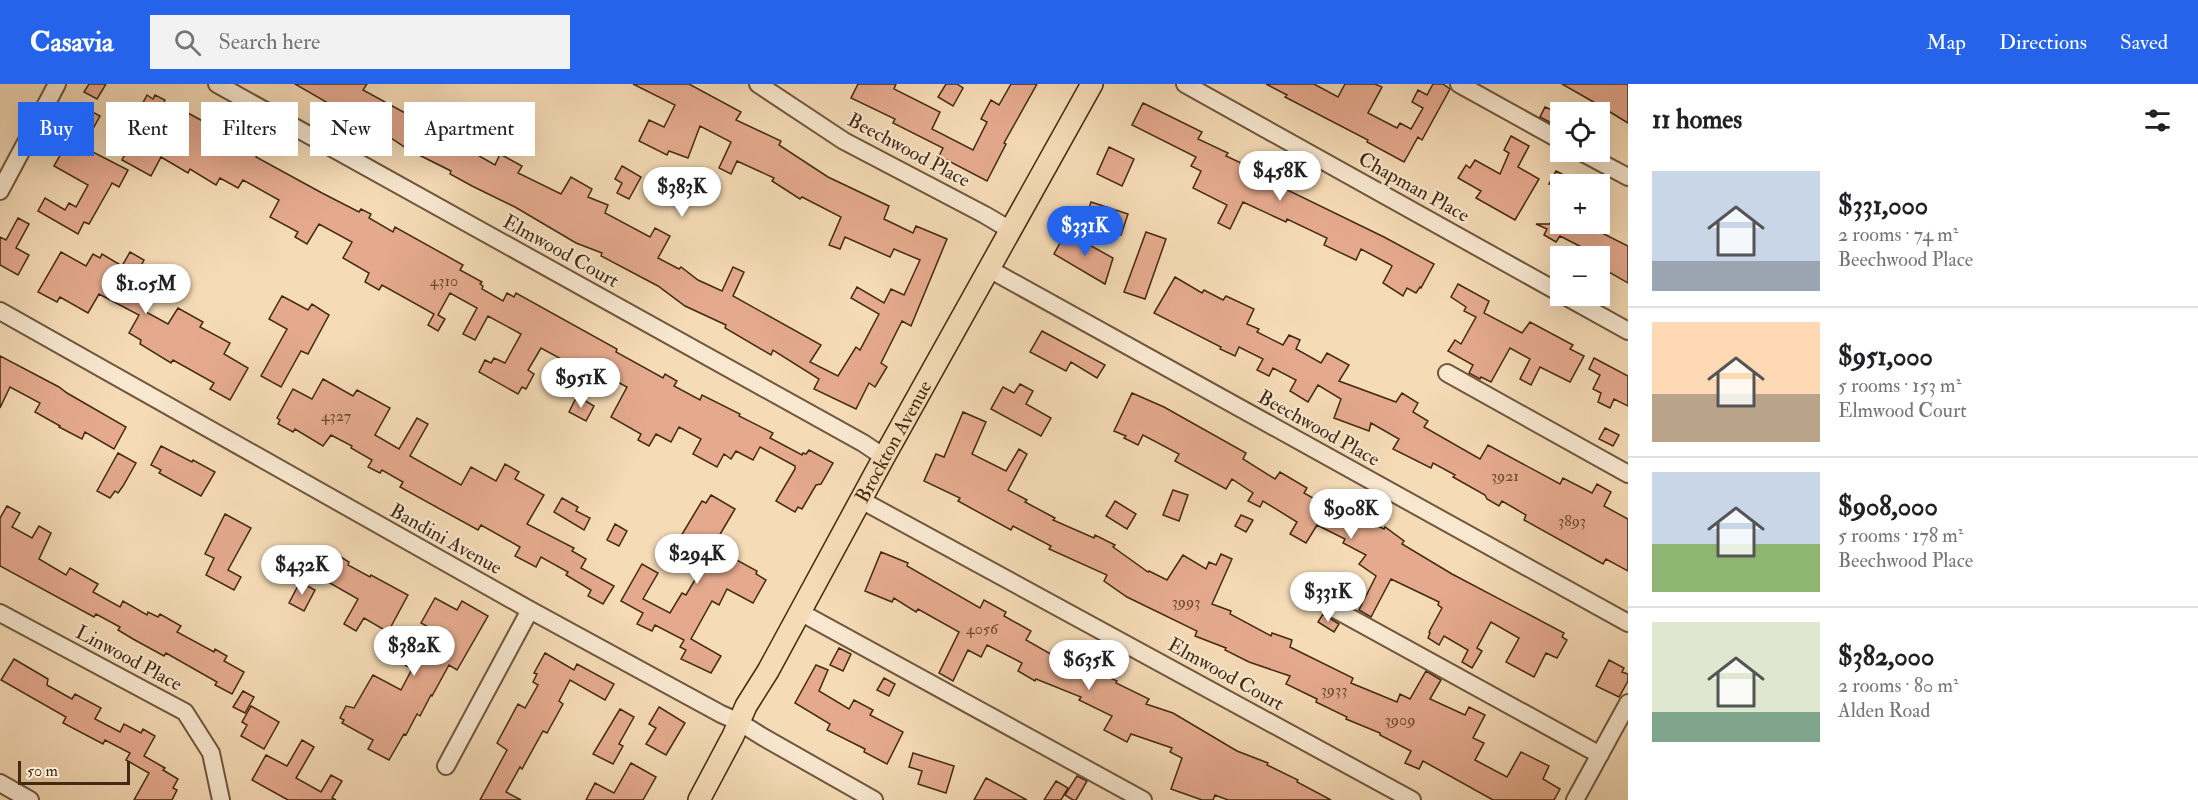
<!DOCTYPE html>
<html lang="en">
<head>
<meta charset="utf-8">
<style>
  :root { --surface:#fff; --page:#f2f2f2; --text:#202124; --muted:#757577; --line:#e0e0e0; --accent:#2563eb }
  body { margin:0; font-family:"IM FELL Double Pica",serif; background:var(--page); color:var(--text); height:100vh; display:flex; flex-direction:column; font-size:22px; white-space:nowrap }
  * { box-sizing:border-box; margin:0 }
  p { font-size:20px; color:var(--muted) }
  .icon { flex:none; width:33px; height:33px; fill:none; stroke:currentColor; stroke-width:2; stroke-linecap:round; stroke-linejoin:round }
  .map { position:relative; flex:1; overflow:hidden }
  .panel { display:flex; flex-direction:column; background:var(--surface); width:570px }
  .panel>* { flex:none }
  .top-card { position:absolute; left:18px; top:18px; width:570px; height:54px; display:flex; gap:12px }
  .fabs { position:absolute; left:1550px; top:18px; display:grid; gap:12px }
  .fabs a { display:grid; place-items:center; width:60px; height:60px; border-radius:0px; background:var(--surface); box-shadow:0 6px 24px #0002; font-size:30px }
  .scale { position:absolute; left:18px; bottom:15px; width:112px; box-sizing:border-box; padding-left:6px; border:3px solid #432a12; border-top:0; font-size:16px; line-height:21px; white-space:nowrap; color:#432a12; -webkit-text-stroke:4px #f8e8d0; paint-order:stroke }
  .price { position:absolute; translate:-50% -51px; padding:0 14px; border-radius:21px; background:#fff; color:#222; font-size:20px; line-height:39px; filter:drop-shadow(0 2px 3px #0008) }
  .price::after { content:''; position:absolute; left:50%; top:36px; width:18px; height:14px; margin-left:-9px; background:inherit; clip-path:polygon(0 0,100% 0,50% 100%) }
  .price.on { background:var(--accent); color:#fff }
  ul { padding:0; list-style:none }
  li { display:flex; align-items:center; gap:18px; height:150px; padding:0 24px }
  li+li { border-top:2px solid var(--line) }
  li span { display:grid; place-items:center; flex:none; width:168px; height:120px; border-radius:0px; color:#555 }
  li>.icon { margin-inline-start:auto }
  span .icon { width:72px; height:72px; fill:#fffc; stroke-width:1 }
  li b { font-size:26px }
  h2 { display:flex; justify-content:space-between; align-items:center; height:72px; padding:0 24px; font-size:26px }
  .chip { padding:0 21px; border-radius:0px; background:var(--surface); box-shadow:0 6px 24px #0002; font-size:21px; line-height:54px }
  .chip.on { background:var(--accent); color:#fff }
  header { display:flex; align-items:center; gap:36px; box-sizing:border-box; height:84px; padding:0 30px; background:var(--accent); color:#fff }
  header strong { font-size:28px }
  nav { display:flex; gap:33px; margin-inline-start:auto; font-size:21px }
  .search { width:420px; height:54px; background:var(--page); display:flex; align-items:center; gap:15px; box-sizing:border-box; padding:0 21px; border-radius:0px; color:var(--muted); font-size:22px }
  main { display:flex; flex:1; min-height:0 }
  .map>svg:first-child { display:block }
  .building { fill:#e5aa8e; stroke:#432a12; stroke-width:1.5 }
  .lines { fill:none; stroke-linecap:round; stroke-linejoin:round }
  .minor-casing { stroke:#70563b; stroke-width:20 }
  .major-casing { stroke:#432a12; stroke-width:24 }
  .minor { stroke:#f8e8d0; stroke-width:16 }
  .major { stroke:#f5dbb6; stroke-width:21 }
  .labels { text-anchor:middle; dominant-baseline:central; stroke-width:4.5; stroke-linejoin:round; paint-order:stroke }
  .number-label { font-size:16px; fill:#6c4a31 }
  .street-label { font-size:20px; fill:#432a12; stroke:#f8e8d0 }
</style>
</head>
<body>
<header>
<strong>Casavia</strong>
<div class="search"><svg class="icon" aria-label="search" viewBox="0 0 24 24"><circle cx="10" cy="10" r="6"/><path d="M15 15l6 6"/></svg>Search here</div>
<nav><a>Map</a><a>Directions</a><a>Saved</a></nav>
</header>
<main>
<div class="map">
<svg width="1628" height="716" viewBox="0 0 1628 716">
  <rect width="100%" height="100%" fill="#f5dbb6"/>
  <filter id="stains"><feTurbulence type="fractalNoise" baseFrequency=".00333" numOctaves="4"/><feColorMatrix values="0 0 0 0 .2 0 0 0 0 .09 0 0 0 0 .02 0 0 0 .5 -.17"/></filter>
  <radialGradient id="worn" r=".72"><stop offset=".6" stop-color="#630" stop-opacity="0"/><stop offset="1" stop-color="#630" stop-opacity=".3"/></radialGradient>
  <path class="building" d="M89,0H106L97,15L84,8Z
    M295,0H367L363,6L405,29L411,20L427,31V22L462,41L459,46L479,56V61L474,69L495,81L500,70L522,82L518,89L561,110L571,93L592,105L588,113L608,121L605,129L650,153L655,144L670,152L658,174L679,185L681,183L698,196L722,207L733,183L744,188L733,212L821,261L810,278L838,292L856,263L860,266L879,230L851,214L857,203L884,219L891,205L904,211L920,176L894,165L890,173L845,153L840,165L829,161L841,133L802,113L800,115L772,97L774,94L737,77L731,90L719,84L731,58L700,42L688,74L669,67L667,71L639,57L649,36L664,43L675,21L633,0H689L741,28L736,36L781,57L779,61L828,93L889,122L884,135L913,149L916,142L947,155L911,242L902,237L881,279L887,283L875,303L869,299L856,325L814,305L819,295L773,266L771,271L725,244L726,241L685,222L658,202L601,172L602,169L576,159L515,123L472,102L450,90L451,87L409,66L379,46L378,48Z
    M858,0H896L894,5L940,28L932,45L973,66L987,38L981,35L991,16L999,21L1011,0H1037L1004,59L1006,60L987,97L939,72L943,64L893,39L895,35L851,14Z
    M946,0H957L963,4L953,22L938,13Z
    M1266,0H1314L1338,13L1345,0H1375L1382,3L1368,29L1397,44L1400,39L1411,45L1423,24L1412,18L1418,6L1427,11L1433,0H1443L1450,5L1422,56L1418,53L1404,78L1367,58L1368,56L1285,13L1287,11Z
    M1562,0H1628V39L1597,20Z
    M147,11L153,15L155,11L165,16L163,20L186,32L188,29L221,47L258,69L256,73L322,109L359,128L361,125L371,130L369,134L393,148L395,143L463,181L460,186L482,198L480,200L483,202L482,205L503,217L507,209L514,213L516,209L617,265L616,268L663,294L665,290L677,297L674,302L700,316L702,311L740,330L739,332L773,349L770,354L802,371L803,369L806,370L809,366L833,379L821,400L816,401L802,425L798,423L795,428L776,417L795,385V382L760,363L753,376L736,367L731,375L724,370L717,383L693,370L701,355L679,343L671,358L656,350L649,362L638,356L641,350L611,333L627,303L599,288L597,293L594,291L583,309L556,294L565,277L541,264L528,286L534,290L526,305L522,303L518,310L479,288L485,276L491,279L494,274L505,279L521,250L488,232L475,256L463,250L477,224L450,209L438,231L445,235L438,247L428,241L434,230L382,201L379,206L365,198L369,189L343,174L352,158L319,140L307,160L295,153L298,148L270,133L279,116L243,96L238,104L220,94L216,101L190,85L188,89L161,73L151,92L122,76L143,38L135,34Z
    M1143,19L1202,48L1198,55L1228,69L1226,72L1279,97L1277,101L1384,153L1434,180L1421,204L1420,203L1416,209L1407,204L1403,212L1383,199L1392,182L1389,180L1361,165L1356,176L1324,161L1327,154L1287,135L1286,138L1243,118L1230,145L1218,139L1227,121L1193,104L1201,87L1191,82L1196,73L1132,41Z
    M1545,23L1559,29L1553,40L1540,33Z
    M87,25L100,32L83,63L128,86L119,103L112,99L110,103L89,140L84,138L78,150L38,127L45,114L65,126L69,119L76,123L88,101L54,82L67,59L58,54L64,42L75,48Z
    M1511,52L1529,62L1518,83L1539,95L1515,136L1476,114L1481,107L1458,94L1466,81L1470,84L1475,76L1500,90L1509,69L1504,66Z
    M1109,63L1134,75L1122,102L1097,90Z
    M622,82L641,93L629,115L617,109L622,99L615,95Z
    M1556,87L1581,100H1549Z
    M1091,118L1128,130L1121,151L1084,139Z
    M18,134L29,140L16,164L29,171L18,191L0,181V153L6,156Z
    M1551,137L1557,140H1584L1628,162V199L1600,183L1604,176L1599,172L1560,152L1556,158L1544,151L1547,145L1536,140H1550Z
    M1066,148L1113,174L1105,200L1054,170Z
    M1146,148L1166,155L1145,215L1124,208Z
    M61,168L86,182L93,170L100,174L102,170L122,182L130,168L144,176L140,184L164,198L146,228L168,240L178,224L203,238L200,243L230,259L224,270L248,284L230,316L210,305L214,299L173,276L171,279L140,260L141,256L129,249L139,231L99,210L88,229L60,213L57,218L38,208Z
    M1175,193L1202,209L1204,206L1223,216L1226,212L1254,225L1247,240L1259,245L1257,248L1283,261L1289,251L1300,256L1296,265L1321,279L1327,269L1349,281L1339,297L1396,318L1402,309L1418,319L1413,328L1428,337L1424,343L1480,375L1488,361L1560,400L1563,394L1592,409L1597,400L1611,408L1604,422L1628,435V487L1606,475L1603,480L1524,436L1526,431L1502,417L1499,422L1487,415L1485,411L1453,393L1455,391L1433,379L1431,384L1393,365L1399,355L1371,339L1369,347L1334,334L1341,315L1318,301L1308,318L1290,307L1296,296L1273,284L1269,292L1257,286L1263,275L1239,263L1235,272L1220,265L1221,263L1154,229Z
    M1458,200L1489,217L1484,229L1522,249L1530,238L1573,261L1570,265L1584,272L1570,298L1540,283L1531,301L1520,295L1530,275L1510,264L1491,298L1481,293L1480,295L1469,289L1473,281L1448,267L1455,256L1461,260L1476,233L1464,227L1466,223L1451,213Z
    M282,212L308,226L312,220L329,231L308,270L301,267L281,303L261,292L287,245L269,235Z
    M1042,247L1105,281L1097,294L1071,278L1066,287L1030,268Z
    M0,272L59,303L67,309L126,343L114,365L85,348L82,355L59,343L60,342L35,328L40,319L10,303L0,324Z
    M1594,274L1628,292V322L1614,315L1610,324L1598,318L1601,309L1593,305L1600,291L1589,285Z
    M323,295L353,312L357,306L390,324L375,351L399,365L417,334L428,340L410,372L461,401L471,383L496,397L505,380L519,388L515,395L544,411L527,440L574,464L572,467L586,475L581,484L614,502L603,520L588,512L591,506L566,491L568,488L541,473L536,483L515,472L520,463L481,441L478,446L400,403L403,398L382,386L380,389L368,383L372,376L351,364L352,362L331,351L323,362L295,345L293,348L278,340L280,336L277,334L293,305L312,315Z
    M1020,300L1033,307L1026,320L1051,334L1041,352L991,325L1003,303L1014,309Z
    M1132,309L1164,323L1246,369L1243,375L1275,395L1280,388L1307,404L1304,409L1341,430L1344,425L1384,445L1385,443L1404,457L1402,460L1452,490L1564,549L1562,553L1567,556L1557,574L1546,569L1534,593L1506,578L1519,554L1491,538L1477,564L1482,567L1472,584L1462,578L1468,566L1444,552L1439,561L1428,554L1430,549L1429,548L1442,524L1438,521L1439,518L1391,495L1371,533L1359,526L1376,492L1359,480L1366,471L1343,459L1345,455L1317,441L1306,459L1290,450L1297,438L1263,417L1260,423L1248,417L1253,409L1232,395L1226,405L1175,377L1179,370L1143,351L1138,361L1124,354L1126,352L1114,347Z
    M577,312L594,322L586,337L569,328Z
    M963,328L986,338L972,370L1006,387L1019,365L1027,370L1008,406L1027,416L1025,418L1055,434L1053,436L1094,454L1095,451L1115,461L1113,463L1148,488L1149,487L1167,496L1183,471L1206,485L1209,478L1216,481L1221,470L1232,475L1212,520L1231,527L1230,530L1271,552L1272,549L1292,556L1290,563L1353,594L1351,599L1397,618L1400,610L1410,615L1426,587L1441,596L1430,615L1465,631L1469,623L1485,631L1473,654L1484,659L1475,676L1507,693L1521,668L1549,682L1543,695L1560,705L1554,716H1493L1423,677L1419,685L1405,679L1411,667L1380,651V649L1346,635L1347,633L1316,618L1317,615L1286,600L1290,592L1249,578L1225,566L1226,564L1195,552L1197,547L1127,513L1104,497L1107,491L1049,465L1051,462L1013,442L1011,446L958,417L960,414L924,397L936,370L944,373Z
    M1605,344L1619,351L1613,362L1599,355Z
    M161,362L192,378L193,376L215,388L201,412L159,389L161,386L151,381Z
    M118,369L136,379L123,402L118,409L115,407L110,414L97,407Z
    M1173,406L1188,411L1179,437L1163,431Z
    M711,411L735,425L709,469L732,482L735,475L757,487L756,490L766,496L753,519L727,505L719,521L712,517L691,555L721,572L711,589L681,575L686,566L680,563L684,556L655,541L652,547L637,540L643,529L621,517L642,480L658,489L643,515L670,529L682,509L686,511L699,489L683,480L695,460L681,452L702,417L706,419Z
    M562,414L578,423L576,427L590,434L584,446L554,428Z
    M1115,417L1136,430L1127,445L1106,432Z
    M7,422L20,429L12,443L32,454L39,442L51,449L39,475L66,491L70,484L98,500L93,508L120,523L123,517L147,531L148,528L158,533L160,530L181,542L177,548L214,568L215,565L227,572L224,577L244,588L232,610L215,601L217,598L166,569L164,572L133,555L118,546L120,543L96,530L94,533L0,482V434Z
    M225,430L251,444L228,486L241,493L234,506L206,491L214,474L205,470Z
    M1241,431L1253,436L1246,448L1235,442Z
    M615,440L627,447L619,462L607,456Z
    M328,465L349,478L348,481L370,493L371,491L408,511L388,548L364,534L356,547L344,540L358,515L314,490Z
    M881,468L908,479L907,482L980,524L984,516L1006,528L1004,532L1031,547L1026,556L1061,576L1063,572L1117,597L1116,599L1149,615L1146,620L1173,629L1237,667L1268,679L1267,681L1298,696L1297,698L1331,716H1228L1215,711L1213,716H1202L1171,705L1182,674L1170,668L1172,664L1131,650L1127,658L1104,646L1112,632L1079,616L1081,613L1036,595L1035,597L1018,587L1022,579L987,561L981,573L968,566L953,597L939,589L959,548L918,525L916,528L894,514L892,518L865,507Z
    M300,498L315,506L304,527L289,519Z
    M435,514L457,526L462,517L488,532L457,586L449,581L432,612L431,611L420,632L417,630L406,651L404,650L389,676L368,665L373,656L342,639L344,636L340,634L346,622L354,624L373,591L401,606L412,585L385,569L392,555L418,570L432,545L421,539Z
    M1323,530L1339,540L1334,548L1318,538Z
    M839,564L851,570L843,587L830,581Z
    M545,569L574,586L577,580L614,600L605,616L570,596L559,617L563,620L547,649L543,647L522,685L520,683L506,708L521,716H480L507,666L497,659L518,620L525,624L538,601L533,598L537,590L534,589Z
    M14,575L48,595L47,601L72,615L75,610L101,624L95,635L120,648L124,640L141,649L143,645L155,652L144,672L165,684L163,686L178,695L173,704L177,706L172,716H134L149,689L126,676L130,669L105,656L103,660L63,639L66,633L1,596Z
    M1609,576L1624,584L1622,588L1628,590V597L1619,613L1596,602Z
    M816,581L828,586L819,607L849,625L854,616L873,626L870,631L903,648L887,680L864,668L865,665L827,646L830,640L795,619Z
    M884,594L895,600L889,612L877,606Z
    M243,607L254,613L245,629L233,623Z
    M251,622L279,638L264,665L241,652L247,641L242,638Z
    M659,623L685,639L666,671L646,660L656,644L649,640Z
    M620,625L634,633L619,660L623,662L613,680L593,670Z
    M302,656L314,663L296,694L321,708L331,691L342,697L332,714L336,716H288L252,696L266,671L287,682Z
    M913,669L954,682L946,709L918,700L922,687L909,683Z
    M631,679L656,693L643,716H586L595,699L614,709Z
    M1077,692L1087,697L1076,716H1073L1065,711Z
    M986,694L1027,716H974Z
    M1056,697L1068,704L1061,716H1044Z"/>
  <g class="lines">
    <defs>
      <path id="minor" d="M217,0L863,359L884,373
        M758,0L844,57L985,131L1012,147
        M1185,0L1560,209
        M1459,0L1560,56
        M1581,68L1628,93
        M0,107L57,0
        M989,185L1628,539
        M1565,212L1628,247
        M0,227L530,526L721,630L739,638L763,653L874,716
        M1447,289L1628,390
        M861,416L1412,716
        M1329,522L1600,671
        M800,528L1143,716
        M0,529L185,628L211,669L221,716
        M446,682L530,526
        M0,699L30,716
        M1575,716L1628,619"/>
      <g id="major">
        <path id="s1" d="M699,716L733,652L746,622L768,587L884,373L1092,0"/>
      </g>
    </defs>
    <use href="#minor" class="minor-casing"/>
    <use href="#major" class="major-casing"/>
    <use href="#minor" class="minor"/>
    <use href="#major" class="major"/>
  </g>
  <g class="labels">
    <g class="number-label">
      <text x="444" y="197">4310</text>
      <text x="336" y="332">4327</text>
      <text x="1505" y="392">3921</text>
      <text x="1572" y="437">3893</text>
      <text x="1186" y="518">3993</text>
      <text x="982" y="545">4056</text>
      <text x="1334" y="606">3933</text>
      <text x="1400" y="636">3909</text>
    </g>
    <g class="street-label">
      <text transform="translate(909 66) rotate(28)">Beechwood Place</text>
      <text transform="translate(1414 103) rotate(29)">Chapman Place</text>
      <text transform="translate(561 167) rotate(29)">Elmwood Court</text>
      <text transform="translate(1319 344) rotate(29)">Beechwood Place</text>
      <text stroke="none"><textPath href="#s1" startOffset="408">Brockton Avenue</textPath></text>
      <text transform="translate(446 455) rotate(29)">Bandini Avenue</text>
      <text transform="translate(129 574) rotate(28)">Linwood Place</text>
      <text transform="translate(1226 590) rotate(29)">Elmwood Court</text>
    </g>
  </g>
  <rect width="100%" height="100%" filter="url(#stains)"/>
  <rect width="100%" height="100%" fill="url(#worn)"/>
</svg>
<div class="fabs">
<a><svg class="icon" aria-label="locate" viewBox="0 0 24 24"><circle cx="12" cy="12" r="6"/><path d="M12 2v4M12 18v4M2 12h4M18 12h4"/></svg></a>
<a>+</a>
<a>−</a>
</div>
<div class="scale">50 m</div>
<b class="price" style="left:1280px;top:118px">$458K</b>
<b class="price" style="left:682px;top:134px">$383K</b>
<b class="price on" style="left:1085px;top:173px">$331K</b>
<b class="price" style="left:146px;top:231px">$1.05M</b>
<b class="price" style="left:581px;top:325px">$951K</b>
<b class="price" style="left:1351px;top:456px">$908K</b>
<b class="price" style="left:697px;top:501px">$294K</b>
<b class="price" style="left:302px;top:512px">$432K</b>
<b class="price" style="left:1328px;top:539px">$331K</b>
<b class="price" style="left:414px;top:593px">$382K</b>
<b class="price" style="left:1089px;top:607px">$635K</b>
<div class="top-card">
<a class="chip on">Buy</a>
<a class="chip">Rent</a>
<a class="chip">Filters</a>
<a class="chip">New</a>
<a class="chip">Apartment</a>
</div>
</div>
<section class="panel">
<h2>11 homes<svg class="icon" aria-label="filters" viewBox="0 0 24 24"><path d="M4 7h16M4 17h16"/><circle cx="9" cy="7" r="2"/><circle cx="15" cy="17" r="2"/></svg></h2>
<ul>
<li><span style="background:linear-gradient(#c9d6e8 75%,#9aa5b1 0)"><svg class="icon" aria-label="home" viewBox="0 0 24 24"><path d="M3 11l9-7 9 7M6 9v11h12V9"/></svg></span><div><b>$331,000</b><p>2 rooms · 74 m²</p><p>Beechwood Place</p></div></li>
<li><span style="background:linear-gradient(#ffd9b3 60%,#b9a48a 0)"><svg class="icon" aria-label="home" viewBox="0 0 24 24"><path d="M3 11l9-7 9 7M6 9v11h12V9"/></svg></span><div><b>$951,000</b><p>5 rooms · 153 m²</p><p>Elmwood Court</p></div></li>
<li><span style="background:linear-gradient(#c9d6e8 60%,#8fb573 0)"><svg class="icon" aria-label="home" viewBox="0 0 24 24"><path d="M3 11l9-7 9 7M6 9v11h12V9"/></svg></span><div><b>$908,000</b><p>5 rooms · 178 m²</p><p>Beechwood Place</p></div></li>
<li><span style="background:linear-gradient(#dfe7d0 75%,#7fa58c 0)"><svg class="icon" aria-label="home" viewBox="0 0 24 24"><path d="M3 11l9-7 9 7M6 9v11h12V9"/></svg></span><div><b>$382,000</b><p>2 rooms · 80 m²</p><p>Alden Road</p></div></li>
</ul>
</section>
</main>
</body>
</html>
